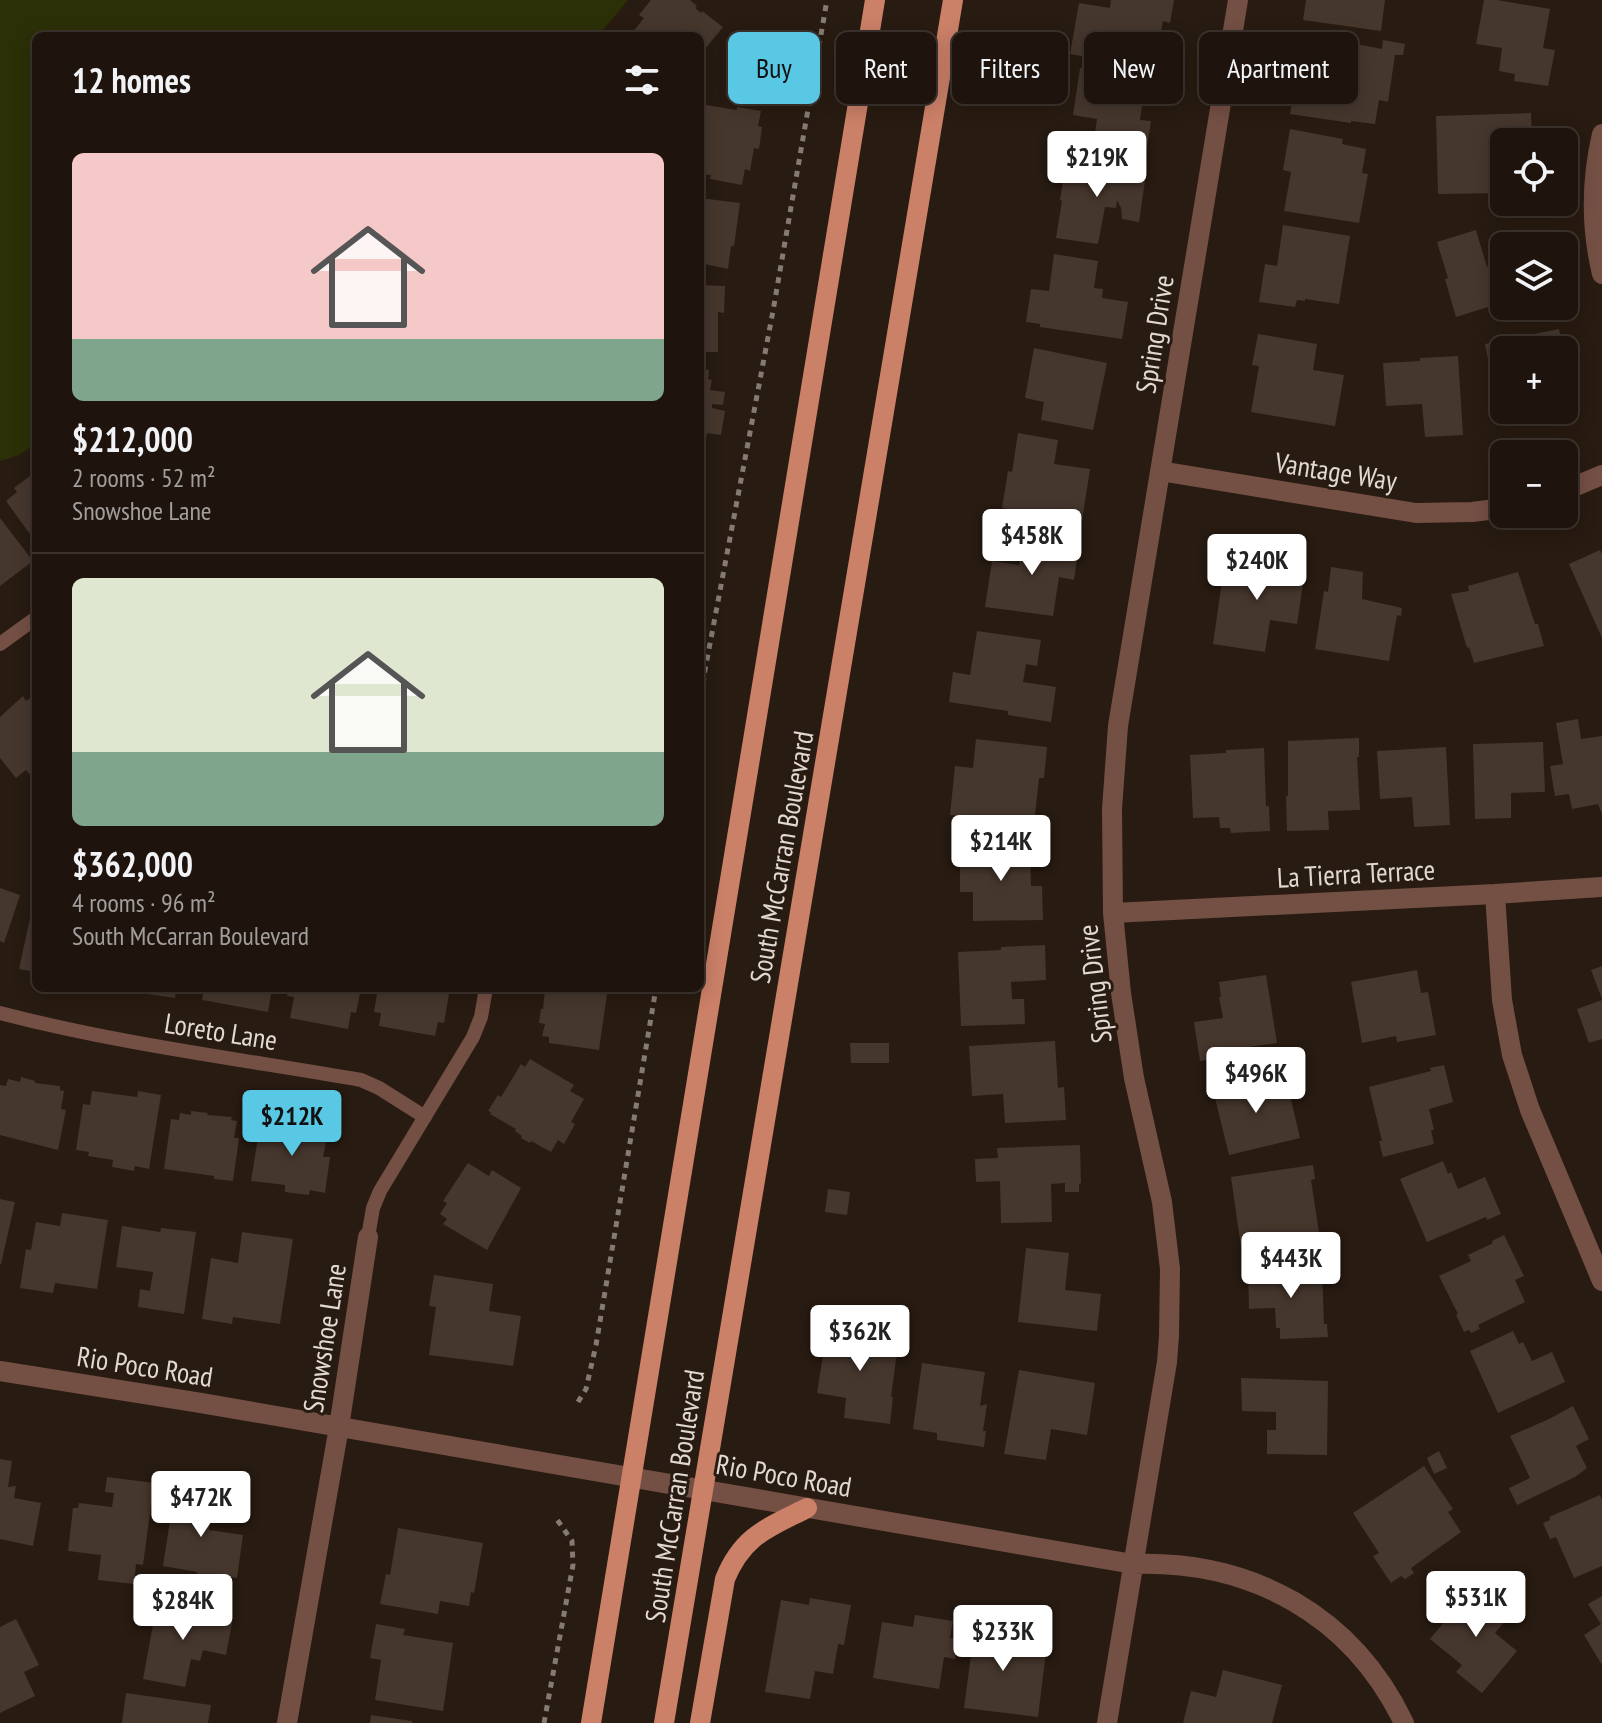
<!DOCTYPE html>
<html lang="en">
<head>
<meta charset="utf-8">
<style>
  :root { --surface:#1e140d; --page:#2b211b; --text:#f1f3f6; --muted:#a19e9d; --line:#3c332e; --accent:#58c8e4 }
  body { margin:0; font-family:"PT Sans Narrow",sans-serif; background:var(--page); color:var(--text); height:100vh; display:flex; flex-direction:column; font-size:30px; white-space:nowrap }
  * { box-sizing:border-box; margin:0 }
  p { font-size:26px; color:var(--muted) }
  .icon { flex:none; width:44px; height:44px; fill:none; stroke:currentColor; stroke-width:2; stroke-linecap:round; stroke-linejoin:round }
  .map { position:relative; flex:1; overflow:hidden }
  .sheet { position:absolute; left:32px; top:32px; width:672px; height:960px; display:flex; flex-direction:column; background:var(--surface); border-radius:12px; box-shadow:0 4px 20px #0003,0 0 0 2px var(--line) }
  .sheet>* { flex:none }
  .top-card { position:absolute; left:728px; top:32px; width:754px; height:72px; display:flex; gap:16px }
  .buttons { position:absolute; left:1490px; top:128px; display:grid; gap:16px }
  .buttons a { display:grid; place-items:center; width:88px; height:88px; border-radius:12px; background:var(--surface); box-shadow:0 4px 20px #0003,0 0 0 2px var(--line); font-size:40px }
  .price { position:absolute; translate:-50% -68px; padding:0 18px; border-radius:8px; background:#fff; color:#222; font-size:26px; line-height:52px; filter:drop-shadow(0 2px 4px #0008) }
  .price::after { content:''; position:absolute; left:50%; top:48px; width:24px; height:18px; margin-left:-12px; background:inherit; clip-path:polygon(0 0,100% 0,50% 100%) }
  .price.selected { background:var(--accent); color:#111 }
  ul { padding:0; list-style:none }
  li { display:grid; align-content:center; gap:16px; height:424px; padding:0 40px }
  li+li { border-top:2px solid var(--line) }
  li span { display:grid; place-items:center; height:248px; border-radius:12px; color:#555 }
  li>.icon { margin-inline-start:auto }
  span .icon { width:144px; height:144px; fill:#fffc; stroke-width:1 }
  li b { font-size:34px }
  h2 { display:flex; justify-content:space-between; align-items:center; height:96px; padding:0 40px; font-size:34px }
  .chip { padding:0 28px; border-radius:12px; background:var(--surface); box-shadow:0 4px 20px #0003,0 0 0 2px var(--line); font-size:28px; line-height:72px }
  .chip.selected { background:var(--accent); color:#111 }
  .map>svg:first-child { display:block }
  .green { fill:#2c3007 }
  .building { fill:#46372d }
  .lines { fill:none; stroke-linecap:round; stroke-linejoin:round }
  .path { stroke:#867b73; stroke-width:5; stroke-dasharray:6 6; stroke-linecap:butt }
  .lane { stroke:#744f44; stroke-width:14 }
  .street { stroke:#744f44; stroke-width:20 }
  .primary { stroke:#cb8068; stroke-width:20 }
  .labels { text-anchor:middle; dominant-baseline:central; stroke-width:6; stroke-linejoin:round; paint-order:stroke }
  .street-label { font-size:28px; fill:#e3d9d3; stroke:#281b11 }
</style>
</head>
<body>
<div class="map">
<svg width="1602" height="1723" viewBox="0 0 1602 1723">
  <rect width="100%" height="100%" fill="#281b11"/>
  <path class="green" d="M0,0H628L598,36H36V443L19,455L0,461Z"/>
  <path class="building" d="M651,0H690L697,6L695,8L701,13L702,11L723,27L700,55V36H633L631,34L644,18L639,15Z
    M1111,0H1174L1170,23L1163,21L1154,69L1070,54L1079,3L1110,8Z
    M1306,0H1385L1381,31L1303,20Z
    M1484,0H1497L1550,9L1543,48L1555,50L1548,86L1514,81L1515,74L1499,71L1502,48L1476,44Z
    M1310,35L1382,49L1383,40L1405,44L1403,55H1395L1388,102L1379,100L1375,124L1351,121V123L1290,114L1295,83L1303,84Z
    M1013,51L1031,55L1029,71L1010,68Z
    M1080,68L1146,78L1140,120L1151,121L1145,159L1109,153L1110,146L1093,144L1097,119L1073,115Z
    M700,104L737,110V107L761,111L758,126L762,127L759,149L754,148L750,171L745,169L742,185L710,179L711,175L700,174Z
    M1531,113L1532,142H1504V193L1438,194L1436,116Z
    M1290,129L1343,139L1342,144L1366,149L1362,173L1368,174L1359,223L1284,211L1291,172L1283,170Z
    M1066,161L1123,169L1146,174L1139,222L1122,219L1121,208L1117,200L1116,208L1105,207L1098,244L1056,238L1062,201L1060,200Z
    M700,198L740,203L734,246H731L728,269L700,263Z
    M1283,225L1350,236L1339,304L1305,299V301L1297,300L1295,307L1259,302L1265,264L1277,266Z
    M1476,230L1487,267L1496,265L1494,258L1504,255V302L1456,317L1445,279L1448,278L1437,242Z
    M1054,254L1098,261L1094,288L1103,289L1102,298L1128,302L1122,339L1040,327V324L1026,322L1031,289L1049,291Z
    M700,285L725,286L724,313L718,312V352H700Z
    M1559,329L1564,350H1504V410H1536L1537,415L1501,422L1485,344Z
    M1258,334L1317,344L1313,370L1344,375L1335,426L1251,412L1259,366L1252,365Z
    M1034,348L1107,363L1093,430L1041,420L1044,402L1025,398Z
    M1458,356L1463,435L1425,437L1422,404L1386,406L1383,363L1420,361V358Z
    M700,369L709,370L708,379L712,380L710,390L725,392L723,405L712,404V408L725,411L721,435L707,433L705,445H700Z
    M1018,433L1058,440L1054,464L1090,469L1082,521L1002,508L1008,471L1012,472Z
    M34,473L36,475V534L32,537L6,501L17,492L14,488Z
    M0,518L33,561L0,586Z
    M1023,537L1079,544L1074,580L1059,577L1053,616L985,607L992,561L1019,565Z
    M1600,550L1602,554V638L1569,564Z
    M1275,559L1306,564L1297,624L1270,620L1265,652L1213,644L1225,560L1274,567Z
    M1331,567L1363,572L1362,599L1402,608L1401,616L1397,615L1389,661L1315,649L1324,591L1328,592Z
    M1518,572L1535,624H1538L1544,646L1474,663L1469,647L1467,648L1451,594L1469,591L1468,586Z
    M977,631L1041,640L1037,666L1026,664L1023,682L1056,687L1051,722L1008,715V711L949,702L953,672L970,675Z
    M36,694V774L32,777L26,770L16,778L0,758V717L23,696L26,701Z
    M1578,719L1581,739L1602,736V814L1598,804L1572,809L1569,794L1555,796L1550,766L1563,764L1556,723Z
    M1359,738V757H1357L1360,810L1328,811L1329,830L1287,831L1286,796H1288V741Z
    M976,739L1047,747L1044,778H1039L1034,824L950,815L955,766L973,768Z
    M1543,742L1545,792L1511,793V818L1475,819L1473,744Z
    M1446,747L1450,825L1414,827L1412,797L1380,799L1377,751Z
    M1264,748L1266,806H1269L1270,831L1231,833L1230,828H1220L1219,817L1193,818L1190,755L1226,753V750Z
    M1030,846L1031,886H1042L1043,920L973,921V892H960V847Z
    M0,888L20,895L4,943L0,941Z
    M35,895H36V972L19,969Z
    M1045,945L1046,980L1011,982L1012,999H1024L1025,1024L961,1026L958,952L1001,950V947Z
    M1602,966V999L1591,970Z
    M1417,970L1421,993L1428,992L1436,1035L1397,1042L1396,1036L1362,1043L1351,982Z
    M1266,975L1277,1043L1242,1048V1050L1213,1055L1214,1059L1200,1061L1194,1022L1223,1018L1219,997H1221L1219,982Z
    M121,988H176L175,998L120,990Z
    M204,988H272L268,1012L202,1000Z
    M289,988H361L356,1013L351,1012L348,1029L290,1018L294,997L287,996Z
    M378,988H450L444,1023L438,1022L435,1036L379,1026L381,1013L374,1012Z
    M550,988H604L603,994H607L599,1050L549,1043V1037L542,1036L545,1024L539,1023L541,1009H543L545,990H550Z
    M1602,1000V1039L1589,1043L1577,1009Z
    M1055,1041L1058,1088L1064,1087L1066,1120L1005,1123L1003,1094L972,1096L969,1046Z
    M850,1043H889V1063H851Z
    M530,1059L574,1085L570,1091L584,1099L571,1122L575,1124L564,1144L558,1140L551,1152L531,1141L530,1143L521,1138L522,1136L515,1131L516,1129L490,1114L491,1112L488,1111L498,1095L501,1097L521,1064L525,1067Z
    M1444,1065L1453,1102L1429,1109L1434,1130H1431L1434,1144L1383,1157L1379,1141H1382L1369,1087L1431,1071L1430,1068Z
    M21,1077L35,1081V1083L60,1086V1090L64,1091L61,1109L66,1110L58,1150L0,1135V1085L6,1086L8,1079L20,1082Z
    M1286,1078L1300,1138L1229,1155L1212,1086L1224,1083V1086L1253,1079L1252,1086Z
    M92,1091L137,1097L138,1091L161,1095L149,1169L135,1166L134,1171L112,1167L113,1160L88,1156L89,1152L76,1150L83,1104L90,1105Z
    M191,1111L208,1113L207,1115L232,1117L231,1120L237,1121L234,1138H239L233,1181L214,1179V1176L164,1169L171,1119L179,1120L180,1113L191,1115Z
    M281,1122L294,1123V1126H296L297,1124L303,1125V1128L328,1132L323,1157H330L325,1193L310,1190L309,1195L285,1192V1185L251,1181L259,1131L265,1132L266,1123L281,1125Z
    M1080,1145L1081,1183L1079,1184V1192H1065V1183L1051,1184L1052,1222L1001,1223L1000,1181L976,1182L975,1159L998,1158L997,1148Z
    M1443,1161L1448,1174L1451,1172L1458,1189L1485,1177L1501,1214L1487,1220L1486,1217L1427,1242L1400,1179Z
    M468,1163L489,1176L492,1170L521,1188L487,1250L443,1224L447,1219L440,1214L447,1203L443,1201Z
    M1313,1165L1315,1179L1311,1180L1319,1233L1253,1242V1245L1241,1247L1231,1177Z
    M828,1189L850,1192L847,1215L825,1212Z
    M0,1199L15,1202L1,1264H0Z
    M62,1213L108,1220L97,1289L55,1283L53,1293L20,1288L26,1249L31,1250L36,1222L60,1226Z
    M122,1226L160,1232L161,1228L196,1232L184,1314L138,1307L140,1289L150,1291L153,1272L116,1267Z
    M242,1232L293,1239L280,1324L233,1317L232,1324L202,1319L211,1258L238,1263Z
    M1504,1235L1524,1276L1515,1280L1525,1302L1478,1325L1480,1329L1471,1333L1469,1330L1464,1332L1456,1315L1458,1314L1439,1276L1471,1261L1468,1255L1493,1243L1492,1241Z
    M1026,1248L1069,1253L1065,1290L1101,1294L1097,1331L1018,1322Z
    M1322,1268L1324,1324H1327L1328,1337L1280,1339V1328H1276L1275,1308L1249,1309L1248,1270Z
    M434,1275L493,1284L489,1311L521,1316L513,1366L429,1355L436,1307L429,1306Z
    M827,1329L899,1337L891,1397H893L890,1424L844,1418L846,1398L817,1393Z
    M1513,1331L1519,1344L1523,1342L1532,1361L1552,1352L1565,1382L1498,1413L1470,1351Z
    M922,1363L985,1372L980,1406L987,1404L983,1431H986L984,1447L937,1440V1433L913,1429Z
    M1019,1370L1095,1383L1087,1435L1051,1429L1046,1460L1004,1454Z
    M1241,1378L1328,1381L1327,1455L1267,1454V1430H1276V1412L1242,1411Z
    M1573,1406L1589,1439L1576,1446L1587,1468L1575,1477L1517,1505L1509,1488L1530,1478L1510,1436L1549,1419Z
    M1439,1451L1447,1468L1434,1474L1427,1458Z
    M0,1459L12,1461L8,1487L16,1486L14,1498L41,1503L33,1546L0,1539Z
    M1424,1466L1453,1509L1448,1512L1461,1532L1411,1568L1414,1573L1405,1579L1401,1576L1391,1583L1373,1556L1379,1553L1353,1513Z
    M107,1477L154,1483L143,1565L136,1564L134,1584L98,1580L101,1555L68,1551L73,1508H78L79,1503L112,1507L114,1493L105,1492Z
    M175,1488L223,1496L220,1513L212,1512L209,1530L243,1535L237,1578L219,1575L217,1589L195,1585L197,1572L163,1566Z
    M1600,1495L1602,1500V1566L1574,1578L1556,1537L1550,1539L1543,1523L1550,1520L1549,1517Z
    M398,1528L483,1543L474,1593L471,1592L469,1606L440,1601L438,1614L380,1604L386,1574L390,1575Z
    M1475,1585L1511,1614L1495,1633L1517,1651L1482,1693L1456,1672L1462,1665L1430,1639Z
    M1602,1596V1665L1584,1635L1601,1624L1588,1604Z
    M810,1598L851,1605L844,1645L838,1644L833,1674L815,1671L810,1699L765,1692L781,1600L809,1605Z
    M157,1603L233,1618L226,1655L203,1650L200,1661L191,1659L185,1687L143,1679Z
    M915,1615L953,1621L950,1638L959,1639L955,1659L944,1657L939,1689L873,1678L882,1622L913,1627Z
    M16,1619L39,1665L24,1672L35,1696L0,1713V1627Z
    M376,1624L405,1629L403,1635L453,1643L443,1711L375,1700L381,1660L370,1658Z
    M972,1624L1012,1629L1011,1636L1021,1637L1020,1648L1046,1652L1038,1717L964,1708L972,1648L969,1647Z
    M1223,1670L1282,1685L1272,1723H1183L1191,1691L1216,1697Z
    M126,1693L211,1705L208,1723H122Z
    M371,1715L412,1721V1723H370Z"/>
  <g class="lines">
    <path class="path" d="M700,708L705,670L773,311L827,0
      M578,1402L586,1389L596,1345L656,988
      M544,1723L573,1565L572,1541L556,1518"/>
    <path class="lane" d="M0,644L36,618
      M0,1013C119,1044 240,1059 361,1080L379,1088L425,1117
      M368,1237L373,1208L380,1191L473,1037L481,1017L486,988"/>
    <path class="street" d="M1602,134C1591,181 1591,228 1602,274
      M1160,471L1416,513L1472,512L1504,508
      M1564,491L1602,475
      M1495,894L1502,1000L1512,1055L1530,1110L1602,1281
      M1113,913L1495,894L1602,887
      M0,1371L201,1403L1133,1564C1252,1560 1352,1615 1404,1723
      M287,1723L339,1427L368,1237
      M1107,1723L1167,1362L1169,1336L1170,1269L1162,1202L1134,1078L1121,993L1113,913L1112,809L1118,726L1238,0"/>
    <path class="primary" d="M591,1723L875,0
      M664,1723L953,0
      M700,1723L725,1579C743,1535 768,1528 807,1508"/>
  </g>
  <g class="labels">
    <g class="street-label">
      <text transform="translate(1154 334) rotate(-81)">Spring Drive</text>
      <text transform="translate(1336 471) rotate(9)">Vantage Way</text>
      <text transform="translate(781 857) rotate(-80)">South McCarran Boulevard</text>
      <text transform="translate(1356 873) rotate(-3)">La Tierra Terrace</text>
      <text transform="translate(1094 984) rotate(-97)">Spring Drive</text>
      <text transform="translate(221 1031) rotate(9)">Loreto Lane</text>
      <text transform="translate(324 1338) rotate(-81)">Snowshoe Lane</text>
      <text transform="translate(145 1366) rotate(9)">Rio Poco Road</text>
      <text transform="translate(784 1475) rotate(10)">Rio Poco Road</text>
      <text transform="translate(674 1496) rotate(-81)">South McCarran Boulevard</text>
    </g>
  </g>
</svg>
<div class="buttons">
<a><svg class="icon" aria-label="locate" viewBox="0 0 24 24"><circle cx="12" cy="12" r="6"/><path d="M12 2v4M12 18v4M2 12h4M18 12h4"/></svg></a>
<a><svg class="icon" aria-label="layers" viewBox="0 0 24 24"><path d="M12 4l9 5-9 5-9-5zM3 14l9 5 9-5"/></svg></a>
<a>+</a>
<a>−</a>
</div>
<b class="price" style="left:1097px;top:199px">$219K</b>
<b class="price" style="left:1032px;top:577px">$458K</b>
<b class="price" style="left:1257px;top:602px">$240K</b>
<b class="price" style="left:1001px;top:883px">$214K</b>
<b class="price" style="left:1256px;top:1115px">$496K</b>
<b class="price selected" style="left:292px;top:1158px">$212K</b>
<b class="price" style="left:1291px;top:1300px">$443K</b>
<b class="price" style="left:860px;top:1373px">$362K</b>
<b class="price" style="left:201px;top:1539px">$472K</b>
<b class="price" style="left:1476px;top:1639px">$531K</b>
<b class="price" style="left:183px;top:1642px">$284K</b>
<b class="price" style="left:1003px;top:1673px">$233K</b>
<div class="top-card">
<a class="chip selected">Buy</a>
<a class="chip">Rent</a>
<a class="chip">Filters</a>
<a class="chip">New</a>
<a class="chip">Apartment</a>
</div>
<section class="sheet">
<h2>12 homes<svg class="icon" aria-label="filters" viewBox="0 0 24 24"><path d="M4 7h16M4 17h16"/><circle cx="9" cy="7" r="2"/><circle cx="15" cy="17" r="2"/></svg></h2>
<ul>
<li><span style="background:linear-gradient(#f6c9c9 75%,#7fa58c 0)"><svg class="icon" aria-label="home" viewBox="0 0 24 24"><path d="M3 11l9-7 9 7M6 9v11h12V9"/></svg></span><div><b>$212,000</b><p>2 rooms · 52 m²</p><p>Snowshoe Lane</p></div></li>
<li><span style="background:linear-gradient(#dfe7d0 70%,#7fa58c 0)"><svg class="icon" aria-label="home" viewBox="0 0 24 24"><path d="M3 11l9-7 9 7M6 9v11h12V9"/></svg></span><div><b>$362,000</b><p>4 rooms · 96 m²</p><p>South McCarran Boulevard</p></div></li>
</ul>
</section>
</div>
</body>
</html>
